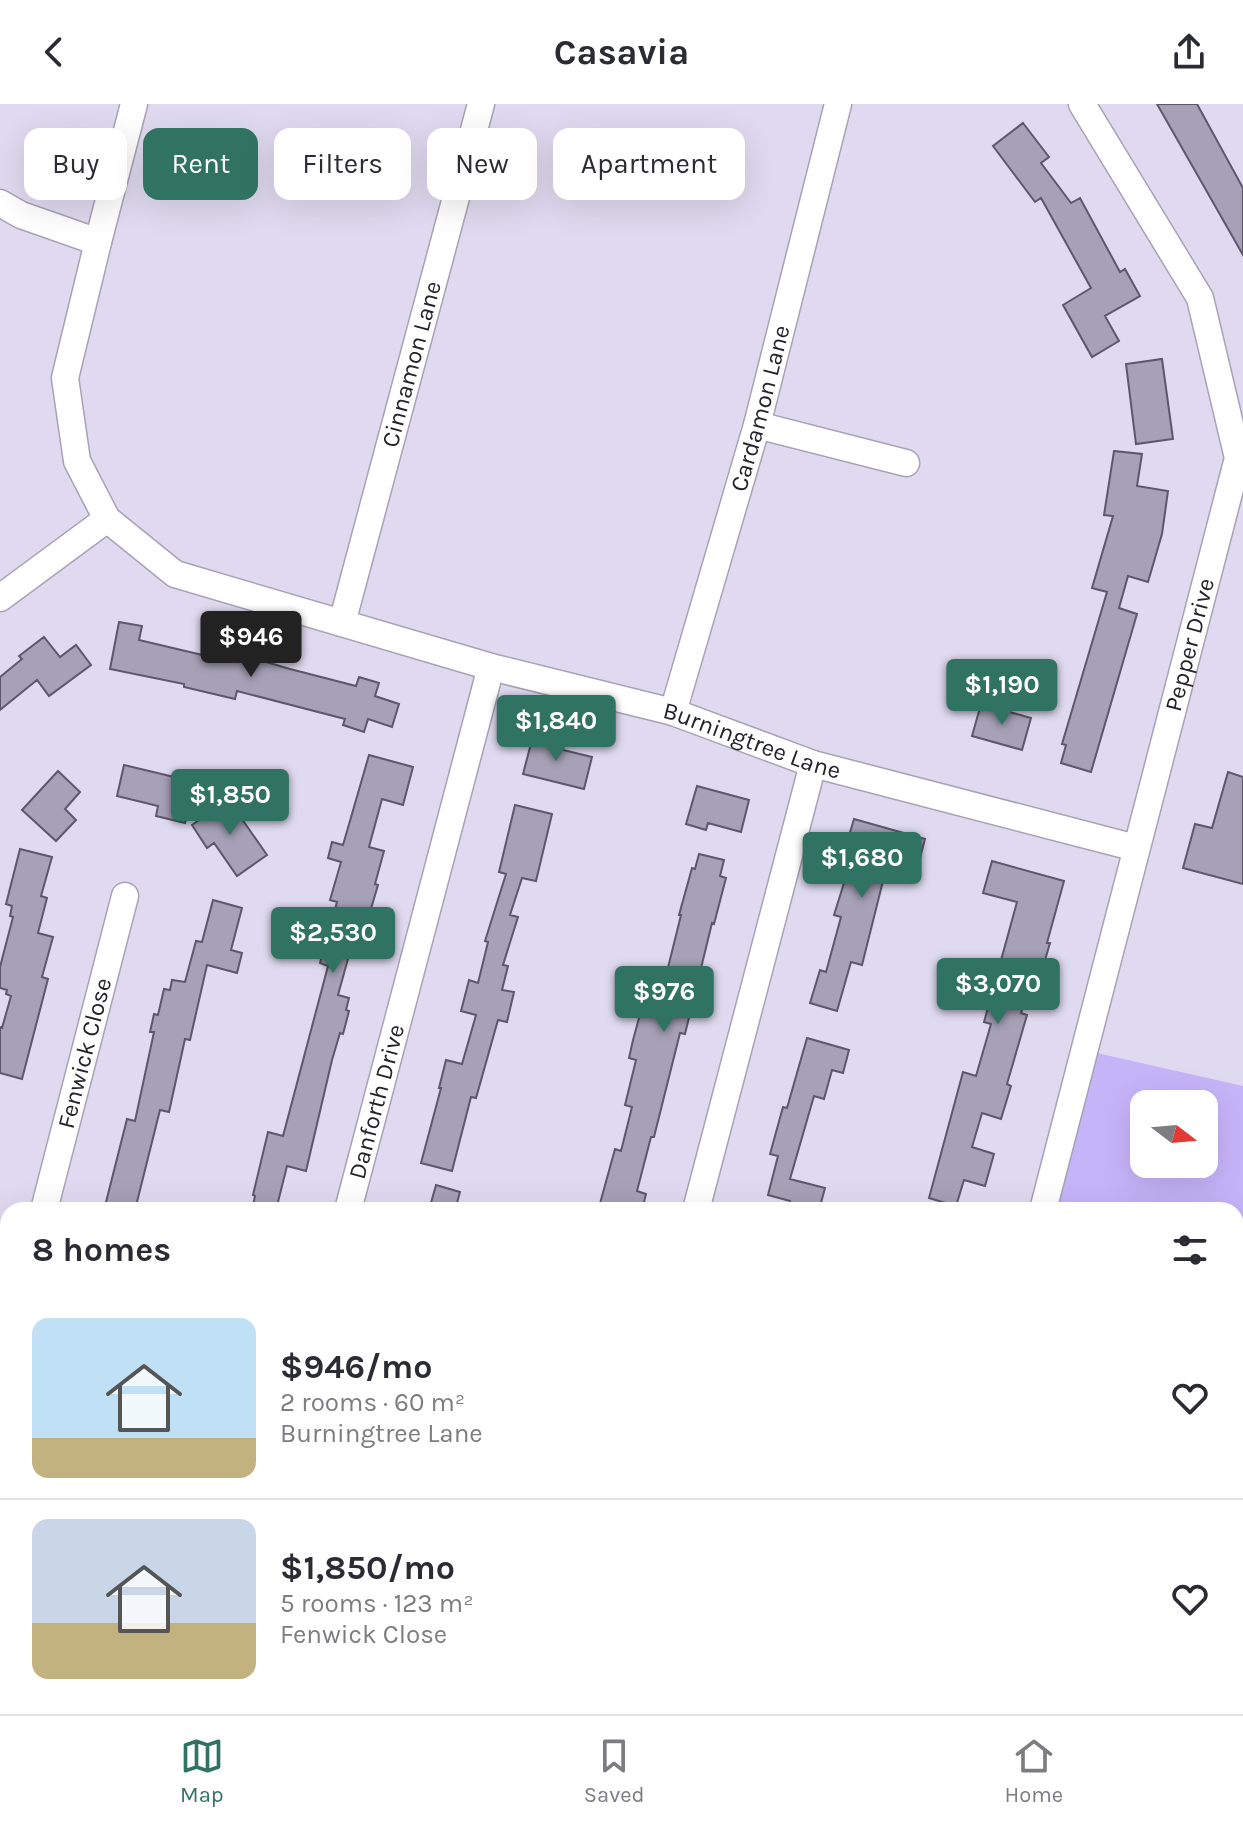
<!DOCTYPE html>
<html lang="en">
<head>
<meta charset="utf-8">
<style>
  :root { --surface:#fff; --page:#f7f7f7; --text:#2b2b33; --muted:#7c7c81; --line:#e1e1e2; --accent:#317363 }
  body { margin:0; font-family:Karla,sans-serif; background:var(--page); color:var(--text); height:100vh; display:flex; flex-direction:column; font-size:30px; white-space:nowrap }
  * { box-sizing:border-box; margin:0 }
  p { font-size:26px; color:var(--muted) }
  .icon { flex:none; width:44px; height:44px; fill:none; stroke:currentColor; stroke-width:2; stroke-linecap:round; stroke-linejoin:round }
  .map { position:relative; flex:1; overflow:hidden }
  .side { position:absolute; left:0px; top:1098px; width:1244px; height:512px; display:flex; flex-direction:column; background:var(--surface); border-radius:24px 24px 0 0; box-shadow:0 8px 32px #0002 }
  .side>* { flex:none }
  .guide { position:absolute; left:24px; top:24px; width:800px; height:72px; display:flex; gap:16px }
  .needle { width:52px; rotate:106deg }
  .controls { position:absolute; left:1130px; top:986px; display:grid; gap:16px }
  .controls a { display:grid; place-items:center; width:88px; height:88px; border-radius:16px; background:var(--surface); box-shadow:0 8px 32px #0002; font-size:40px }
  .price { position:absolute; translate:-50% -68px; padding:0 18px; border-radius:8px; background:var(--accent); color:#fff; font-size:26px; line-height:52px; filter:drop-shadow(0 2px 4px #0008) }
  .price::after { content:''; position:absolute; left:50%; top:48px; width:24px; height:18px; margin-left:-12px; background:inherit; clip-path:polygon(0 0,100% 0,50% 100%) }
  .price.selected { background:#222; color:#fff }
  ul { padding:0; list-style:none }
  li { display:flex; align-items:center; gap:24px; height:200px; padding:0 32px }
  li+li { border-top:2px solid var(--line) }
  li span { display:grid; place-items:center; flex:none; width:224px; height:160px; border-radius:16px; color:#555 }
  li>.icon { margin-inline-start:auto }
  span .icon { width:96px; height:96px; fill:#fffc; stroke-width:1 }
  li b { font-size:34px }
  h2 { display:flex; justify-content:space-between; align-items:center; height:96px; padding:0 32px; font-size:34px }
  .chip { padding:0 28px; border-radius:16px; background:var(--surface); box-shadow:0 8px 32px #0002; font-size:28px; line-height:72px }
  .chip.selected { background:var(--accent); color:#fff }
  header { display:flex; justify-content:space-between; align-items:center; height:104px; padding:0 32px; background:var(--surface); font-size:36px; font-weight:700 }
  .tabs { display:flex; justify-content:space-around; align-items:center; height:112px; border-top:2px solid var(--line); background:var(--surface); font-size:22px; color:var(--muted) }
  .tabs a { display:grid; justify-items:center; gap:4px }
  .tabs .selected { color:var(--accent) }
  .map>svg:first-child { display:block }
  .green { fill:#c6b4f9; fill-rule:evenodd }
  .building { fill:#a6a1b6; stroke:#5c586a; stroke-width:2 }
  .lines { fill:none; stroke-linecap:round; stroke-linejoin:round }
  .minor-casing { stroke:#a7a2b6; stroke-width:29 }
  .minor { stroke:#fff; stroke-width:26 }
  .labels { text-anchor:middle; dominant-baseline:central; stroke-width:8; stroke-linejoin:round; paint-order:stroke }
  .street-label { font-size:24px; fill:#24222a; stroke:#e0daf0 }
</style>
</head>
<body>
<header><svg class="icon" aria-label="back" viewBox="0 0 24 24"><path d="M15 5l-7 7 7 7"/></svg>Casavia<svg class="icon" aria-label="share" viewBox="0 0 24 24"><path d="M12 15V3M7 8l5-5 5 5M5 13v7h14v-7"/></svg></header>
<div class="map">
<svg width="1243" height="1610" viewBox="0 0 1243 1610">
  <rect width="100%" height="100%" fill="#e0daf0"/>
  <path class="green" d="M1097,949L1243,982V1307L1236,1305V1106H1056ZM1144,1000H1204V1060H1144Z"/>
  <path class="building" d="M1157,0H1197L1243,84V151Z
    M1023,19L1049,53L1041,59L1071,99L1080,94L1120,168L1125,165L1140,192L1105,212L1119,237L1092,253L1063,201L1091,184L1041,94L1035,98L993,42Z
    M1162,255L1173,335L1136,340L1126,260Z
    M1114,347L1142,350L1137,382L1168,387L1162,430L1148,478L1128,472L1119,504L1137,510L1091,668L1061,659L1066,641L1062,640L1107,488L1092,484L1113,412L1104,411Z
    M119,518L142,522L139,536L215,554L218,542L247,549L246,552L290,565L356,582L359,573L379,579L375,592L399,600L392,623L368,615L364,628L343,621L345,615L237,587L235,595L184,583V580L110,565Z
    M44,533L60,553L76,541L91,561L49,592L37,576L0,606V573L22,555L19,552Z
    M981,600L1031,614L1022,646L972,632Z
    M534,628L558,634L555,644L592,653L584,685L523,670Z
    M369,651L413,663L403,701L382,695L369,743L384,747L375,780L378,781L359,846L351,844L338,891L349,894L346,906L349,907L343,930L340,929L332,956L306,1067L287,1062L276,1106H252L255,1092L253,1091L268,1028L283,1032L328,862L320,859L337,798L330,796L341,758L328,754L332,738L343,741Z
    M124,661L195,678L185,719L156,712L158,702L117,692Z
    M58,667L80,688L65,705L76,716L56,737L22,706Z
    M1228,668L1243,673V780L1183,764L1195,720L1212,724Z
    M697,682L749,696L741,728L708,719L706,726L686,720Z
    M228,695L267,751L237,772L214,739L207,744L192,721Z
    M515,701L552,710L536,777L522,774L510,811L518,813L503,861L508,862L502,886L514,888L507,918L498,916L476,994L471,993L452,1067L421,1059L441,984H439L446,956L462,960L476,911L461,907L469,876L478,879L488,838L485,837L506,770L499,768Z
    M854,715L925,735L916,769L887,761L862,861L851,858L837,907L810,899L820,866L826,868L841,813L834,811L854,747L845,745Z
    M20,745L52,753L41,792L47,794L38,829L53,833L42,873L48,875L22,975L0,969V923L2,924L11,892L6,890L7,886L0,884V863L13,813L10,812L12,802L6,800Z
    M699,750L724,756L720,772L726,774L714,820L712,819L685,930L680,929L654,1033H651L637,1087L646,1090L642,1106H610L599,1103L615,1045L621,1047L632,1003L625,1001L636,956L629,954L633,936L645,892L660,896L681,811H679L692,764L695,765Z
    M992,757L1064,777L1047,839H1050L1043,863L1035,861L1021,909L1027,911L1007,980L1011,982L1001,1015L982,1009L972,1043L994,1050L985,1082L964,1076L956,1102L929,1094L963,968L976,972L991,920L984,918L1017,798L983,789Z
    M213,796L242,804L231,846L242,849L237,869L207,861L190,936L185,935L169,1008L160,1006L135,1106H104L127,1015L135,1017L154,928H150L154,910L158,911L164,885L170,886L172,876L185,878L196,837L202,838Z
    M807,934L849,946L843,969L832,966L824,995L814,992L790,1075L825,1084L819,1106H788L790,1097L768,1091L778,1052L770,1050L783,1003L787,1004Z
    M436,1081L460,1088L455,1106H429Z"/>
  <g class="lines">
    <defs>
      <g id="minor">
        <path id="s1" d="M134,0L98,138L65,274L77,357L107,415L175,470L491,563L673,608L813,660L1136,744"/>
        <path d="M0,99L21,111L98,138"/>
        <path d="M757,321L906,359"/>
        <path d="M0,494L107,415"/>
        <path id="s2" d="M342,519L481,0"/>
        <path id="s3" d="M673,608L757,321L838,0"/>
        <path id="s4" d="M44,1106L125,792"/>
        <path id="s5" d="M348,1106L491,563"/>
        <path d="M696,1106L813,660"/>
        <path id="s6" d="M1043,1106L1238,354L1200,194L1082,0"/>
        <path d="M8,1245L2,1268L8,1314"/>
        <path d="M0,1361L8,1357"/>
        <path d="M1236,1505L1243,1502"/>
        <path d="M659,1602L687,1610"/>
        <path d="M1217,1602L1221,1610"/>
      </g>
    </defs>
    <use href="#minor" class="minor-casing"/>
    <use href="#minor" class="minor"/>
  </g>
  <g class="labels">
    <g class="street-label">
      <text stroke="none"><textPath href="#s2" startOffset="268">Cinnamon Lane</textPath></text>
      <text stroke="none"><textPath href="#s3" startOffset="316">Cardamon Lane</textPath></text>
      <text stroke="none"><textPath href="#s6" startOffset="584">Pepper Drive</textPath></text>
      <text stroke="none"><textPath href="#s1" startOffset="1120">Burningtree Lane</textPath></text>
      <text stroke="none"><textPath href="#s4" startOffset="162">Fenwick Close</textPath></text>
      <text stroke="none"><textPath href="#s5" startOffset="112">Danforth Drive</textPath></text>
    </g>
  </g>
</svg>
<div class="controls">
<a><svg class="needle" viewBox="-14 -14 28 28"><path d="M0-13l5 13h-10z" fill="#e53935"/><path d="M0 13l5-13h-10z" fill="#7c7c81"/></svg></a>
</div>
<b class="price selected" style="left:251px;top:575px">$946</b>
<b class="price" style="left:1002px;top:623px">$1,190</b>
<b class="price" style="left:556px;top:659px">$1,840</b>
<b class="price" style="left:230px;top:733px">$1,850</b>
<b class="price" style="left:862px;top:796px">$1,680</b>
<b class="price" style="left:333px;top:871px">$2,530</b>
<b class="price" style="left:998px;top:922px">$3,070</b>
<b class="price" style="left:664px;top:930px">$976</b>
<div class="guide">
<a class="chip">Buy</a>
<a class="chip selected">Rent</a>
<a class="chip">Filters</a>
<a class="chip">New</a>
<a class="chip">Apartment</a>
</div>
<section class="side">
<h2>8 homes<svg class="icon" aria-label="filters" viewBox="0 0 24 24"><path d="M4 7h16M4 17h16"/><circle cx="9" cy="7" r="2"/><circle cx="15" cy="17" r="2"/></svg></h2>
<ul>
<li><span style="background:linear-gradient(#bfe0f5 75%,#c2b280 0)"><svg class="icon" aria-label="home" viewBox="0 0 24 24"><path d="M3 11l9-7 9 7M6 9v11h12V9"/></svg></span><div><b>$946/mo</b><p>2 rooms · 60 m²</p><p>Burningtree Lane</p></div><svg class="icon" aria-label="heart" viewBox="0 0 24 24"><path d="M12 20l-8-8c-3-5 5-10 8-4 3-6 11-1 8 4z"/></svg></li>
<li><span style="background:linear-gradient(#c9d6e8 65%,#c2b280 0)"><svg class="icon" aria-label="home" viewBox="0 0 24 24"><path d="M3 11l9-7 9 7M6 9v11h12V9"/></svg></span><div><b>$1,850/mo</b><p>5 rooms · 123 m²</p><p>Fenwick Close</p></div><svg class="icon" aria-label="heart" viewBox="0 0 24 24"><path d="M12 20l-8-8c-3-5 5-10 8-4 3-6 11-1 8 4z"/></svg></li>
</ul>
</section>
</div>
<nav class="tabs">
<a class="selected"><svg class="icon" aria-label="map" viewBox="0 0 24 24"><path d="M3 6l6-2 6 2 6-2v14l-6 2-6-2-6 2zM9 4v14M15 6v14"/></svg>Map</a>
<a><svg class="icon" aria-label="saved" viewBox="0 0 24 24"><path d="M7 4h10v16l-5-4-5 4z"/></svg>Saved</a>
<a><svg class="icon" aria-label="home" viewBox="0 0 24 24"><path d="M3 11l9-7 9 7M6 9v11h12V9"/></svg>Home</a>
</nav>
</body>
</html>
